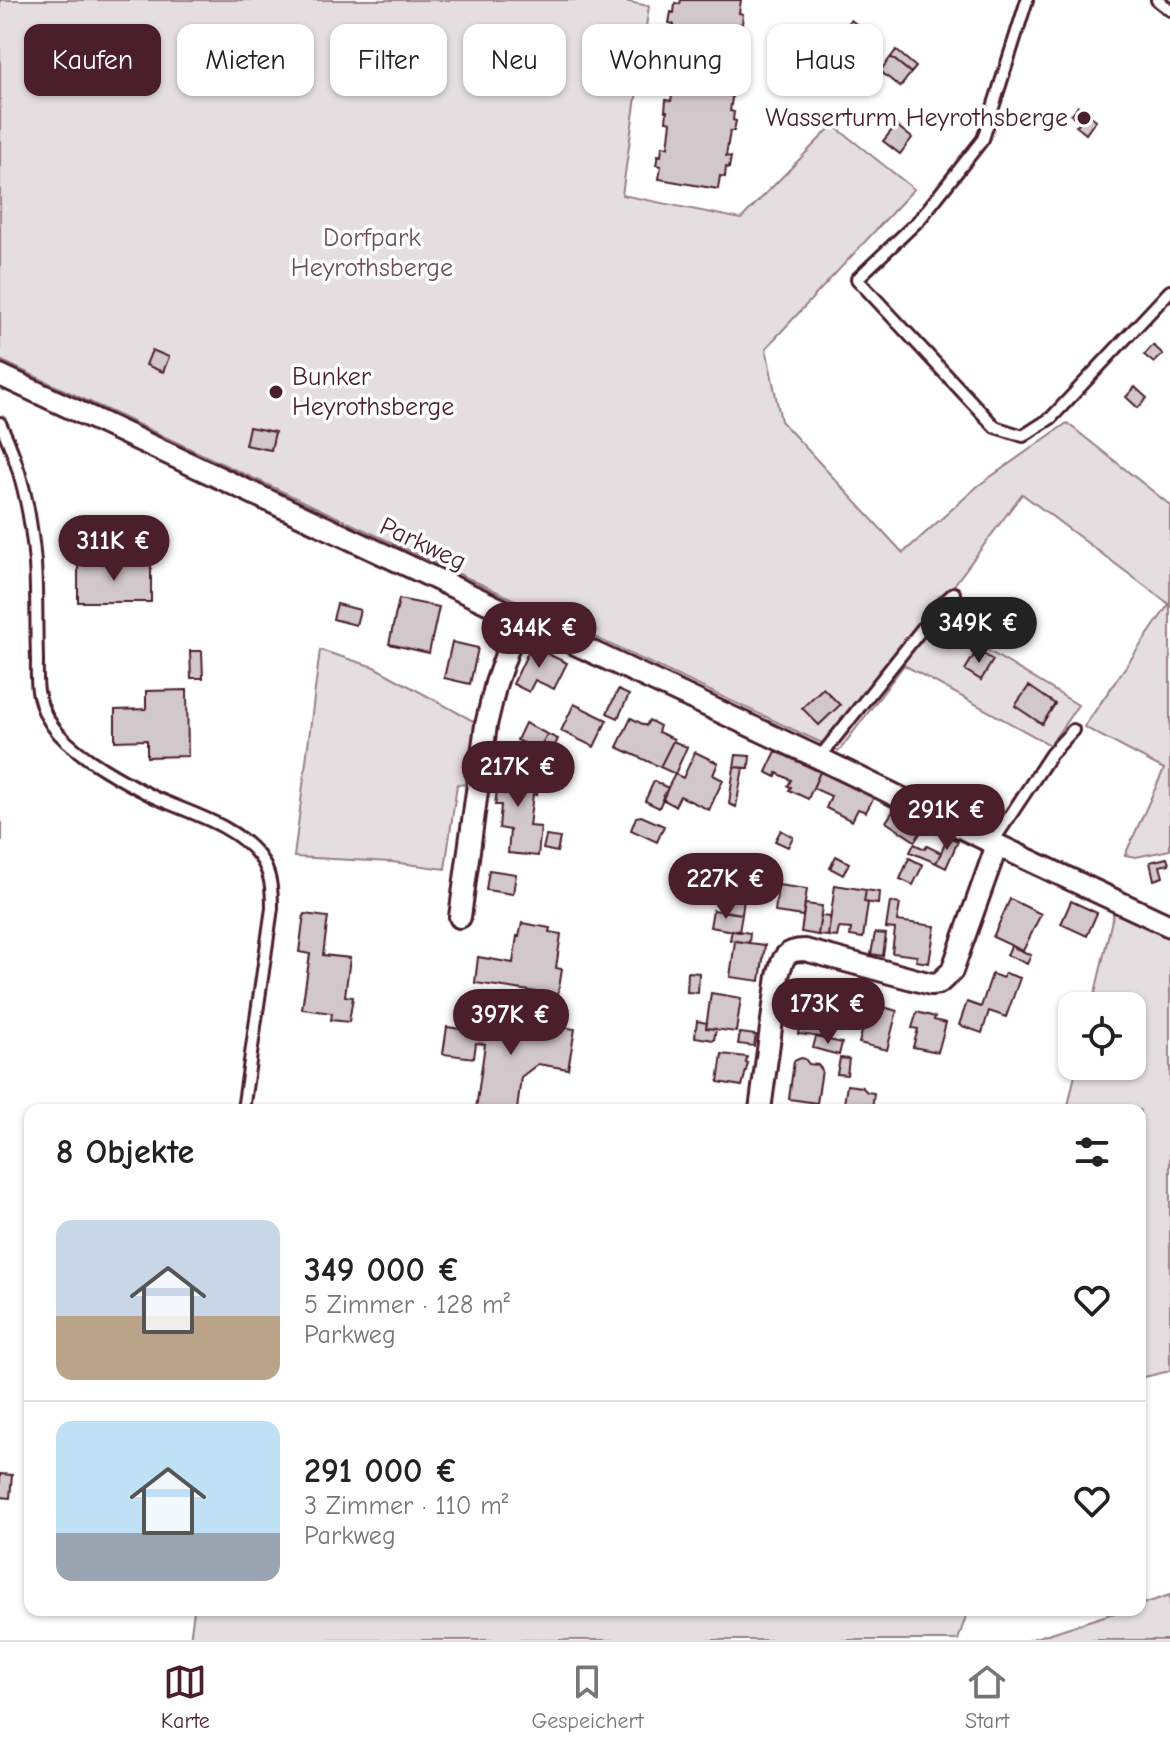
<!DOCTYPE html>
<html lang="de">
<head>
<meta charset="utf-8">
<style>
  :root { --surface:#fff; --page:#f6f6f6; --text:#222; --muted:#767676; --line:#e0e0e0; --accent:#4a1f2b }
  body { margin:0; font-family:"Comic Neue",sans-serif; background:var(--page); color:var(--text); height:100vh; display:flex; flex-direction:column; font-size:30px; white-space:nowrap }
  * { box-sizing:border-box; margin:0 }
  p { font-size:26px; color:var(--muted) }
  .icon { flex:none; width:44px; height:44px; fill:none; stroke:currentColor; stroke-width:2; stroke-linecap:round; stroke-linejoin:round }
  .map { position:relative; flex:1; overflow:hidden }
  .panel { position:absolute; left:24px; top:1104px; width:1122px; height:512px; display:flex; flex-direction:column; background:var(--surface); border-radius:16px; box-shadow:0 2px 6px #0004 }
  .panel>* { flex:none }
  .guide { position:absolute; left:24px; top:24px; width:1122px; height:72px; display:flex; gap:16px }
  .controls { position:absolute; left:1058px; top:992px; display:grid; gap:16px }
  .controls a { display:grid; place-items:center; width:88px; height:88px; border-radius:16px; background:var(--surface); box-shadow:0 2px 6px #0004; font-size:40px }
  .price { position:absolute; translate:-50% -68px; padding:0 18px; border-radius:28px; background:var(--accent); color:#fff; font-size:26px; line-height:52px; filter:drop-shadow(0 2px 4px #0008) }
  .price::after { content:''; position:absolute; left:50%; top:48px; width:24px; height:18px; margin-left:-12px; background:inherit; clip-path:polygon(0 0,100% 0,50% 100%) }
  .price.on { background:#222; color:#fff }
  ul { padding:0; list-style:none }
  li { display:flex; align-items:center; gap:24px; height:200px; padding:0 32px }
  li+li { border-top:2px solid var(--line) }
  li span { display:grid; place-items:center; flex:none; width:224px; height:160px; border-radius:16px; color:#555 }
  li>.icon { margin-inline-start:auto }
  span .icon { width:96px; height:96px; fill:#fffc; stroke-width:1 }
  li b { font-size:34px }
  h2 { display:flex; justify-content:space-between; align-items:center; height:96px; padding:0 32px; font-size:34px }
  .chip { padding:0 28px; border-radius:16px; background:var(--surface); box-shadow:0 2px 6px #0004; font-size:28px; line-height:72px }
  .chip.on { background:var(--accent); color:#fff }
  .tab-bar { display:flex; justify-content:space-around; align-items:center; height:112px; border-top:2px solid var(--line); background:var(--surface); font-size:22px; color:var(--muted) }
  .tab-bar a { display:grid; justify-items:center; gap:4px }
  .tab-bar .on { color:var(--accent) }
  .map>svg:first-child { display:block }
  .green { fill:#e5dee0; stroke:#987e86; stroke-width:2 }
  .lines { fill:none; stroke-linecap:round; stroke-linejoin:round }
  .stream { stroke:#91787e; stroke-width:6 }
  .building { fill:#d2c7cb; stroke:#4a1f2b; stroke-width:2 }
  .service-casing { stroke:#4a1f2b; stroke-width:16 }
  .minor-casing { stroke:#4a1f2b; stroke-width:26 }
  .service { stroke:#fff; stroke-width:10 }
  .minor { stroke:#fff; stroke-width:20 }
  .poi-dot { fill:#4a1f2b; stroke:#fff; stroke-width:3 }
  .labels { text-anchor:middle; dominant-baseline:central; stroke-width:7; stroke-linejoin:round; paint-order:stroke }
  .poi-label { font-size:26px; fill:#4a1f2b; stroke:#fff; text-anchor:end }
  .park-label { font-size:26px; fill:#714f58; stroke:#fff }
  .street-label { font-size:26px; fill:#4a1f2b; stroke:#fff }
</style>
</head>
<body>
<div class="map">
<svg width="1170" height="1640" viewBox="0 0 1170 1640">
  <rect width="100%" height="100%" fill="#fff"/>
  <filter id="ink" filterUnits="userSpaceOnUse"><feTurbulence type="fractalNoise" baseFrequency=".0125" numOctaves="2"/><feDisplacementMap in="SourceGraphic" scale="16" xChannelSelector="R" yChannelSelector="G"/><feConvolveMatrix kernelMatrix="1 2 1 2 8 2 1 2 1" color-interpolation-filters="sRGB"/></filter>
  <g filter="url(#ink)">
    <path class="green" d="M0,0H619L649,6L622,195L741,219L833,125L914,189L766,348L781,421L903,553L979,485L1067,423L1170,505V850L1136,857L1125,855L1164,769L1084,727L1169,604L1022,494L931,616L1078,705L1050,745L904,665L839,751L0,360Z
      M320,650L374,667L477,723L469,785L457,784L445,869L392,862L294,857Z
      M1114,911L1170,938V1371L1140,1378V1110H1067L1077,1066H1132V1006H1092Z
      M1170,1595V1640H1029L1123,1610H1140V1605Z
      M194,1610H968L958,1640H190Z"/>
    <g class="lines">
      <path class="stream" d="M0,824V839"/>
    </g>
    <path class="building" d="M681,0H741L739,13L743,14L742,25L738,24L737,34L732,33L730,46L672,37L674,24L669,23L671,12L674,13L675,3L680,4Z
      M851,20L870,35L856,54L836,39Z
      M896,50L916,67L911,73L891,57Z
      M891,57L911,73L900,87L880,71Z
      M673,59L741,70L739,86L734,85L730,111L734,112L733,120L736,121L734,131H730L726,156L731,157L729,168L726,167L725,177L720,176L718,189L659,179L661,166L656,165L658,155L661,156L662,146L668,147L671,122L666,121L667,111H665L666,100L671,101L675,76L670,75Z
      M1078,106L1096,120L1086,134L1076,126L1080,122L1071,115Z
      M896,125L912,138L900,154L883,141Z
      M1153,345L1163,354L1154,363L1144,355Z
      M152,350L169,357L163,372L146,365Z
      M1135,387L1147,398L1138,408L1126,397Z
      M249,427L275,432L271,450L245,445Z
      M78,563L151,564V602H78Z
      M399,599L439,607L429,653L389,644Z
      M337,604L360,610L356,625L333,619Z
      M452,642L478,648L470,684L444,678Z
      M531,646L567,663L554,689L535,680L529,692L513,684Z
      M977,650L993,660L981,680L965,670Z
      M190,651H202L203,678H191Z
      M1029,686L1055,704L1042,724L1015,706Z
      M823,688L840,705L819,725L802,708Z
      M187,690L188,756L147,757V740L115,741V710L146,709V691Z
      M618,690L629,695L618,718L607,713Z
      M574,704L607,720L594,747L561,731Z
      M631,718L646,726L649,720L660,726L658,732L674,739L660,767L617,747Z
      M525,723L547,734L539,750L517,740Z
      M547,734L558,739L550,755L539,750Z
      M673,741L687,747L675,774L660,767Z
      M776,751L820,772L808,799L789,790L791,787L788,786L791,780L777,773L776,777L766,772Z
      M695,752L718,763L713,775L723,780L709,810L680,796L675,806L662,799L675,774L683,778Z
      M736,755L750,756L749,768L734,767Z
      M501,760L539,778L537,795L533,794L529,826L541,827L538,856L508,853L510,830L499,828L501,805H495Z
      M734,767L743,768L736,807L729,804Z
      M820,772L874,797L866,812L858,809L852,821L826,808L831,796L813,788Z
      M654,781L668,788L659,808L645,801Z
      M895,808L924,827L915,841L886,822Z
      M641,816L664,826L657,842L631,830L636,817Z
      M781,830L793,837L788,847L775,841Z
      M546,836L560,838L557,852L543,849Z
      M948,837L958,841L946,868L936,863Z
      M914,844L925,849L927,846L941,853L936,863L910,852Z
      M836,856L849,863L843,875L830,868Z
      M909,858L923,865L913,885L900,879Z
      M1167,858L1169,864L1160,866L1163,877L1154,880L1150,862Z
      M731,863L761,868L758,888L751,892H745L742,914L723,911Z
      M489,870L516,874L513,894L486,890Z
      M778,885L807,889L803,916L775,912Z
      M835,885L866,890L864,902L868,903L863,938L850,936L851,929L839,928L837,937L828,936Z
      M866,890L879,892L878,904L864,902Z
      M1010,899L1041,914L1023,951L993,937Z
      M1071,901L1097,913L1087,936L1061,924Z
      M890,902L900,904L897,921L935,926L929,963L916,961L917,956L892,953L895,929L886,928Z
      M805,904L822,906L818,935L801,932Z
      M713,910L742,914L739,932L710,927Z
      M304,914L328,917L323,955L350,958L345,996L353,997L349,1022L331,1020L332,1013L302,1009L310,954L299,952Z
      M821,916L830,917L828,936L818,935Z
      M522,923L550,928L549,932L561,934L556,968L562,969L558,995L475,983L478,957L513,963L517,936L519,937Z
      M732,930L750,933L749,943L730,940Z
      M875,933L886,934L883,956L871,954Z
      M735,941L765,945L760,981L730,977Z
      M1011,946L1031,955L1027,964L1007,955Z
      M688,972L699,973L698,993L687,992Z
      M1005,973L1020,978L1006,1017L989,1011L982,1033L959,1025L967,1002L981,1007L992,974L1003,978Z
      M805,989L828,992L822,1037L798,1034Z
      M711,993L741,998L736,1032L706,1028Z
      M870,1003L897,1011L887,1050L859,1043Z
      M917,1012L935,1017L934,1020L946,1023L938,1052L913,1047L918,1029L912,1028Z
      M506,1019L575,1029L568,1069L538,1064L521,1077L517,1110L476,1109L485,1044L476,1043L474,1058L443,1054L447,1027L487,1033Z
      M697,1021L707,1023L706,1028L716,1029L714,1040L695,1037Z
      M740,1033L756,1035L754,1046L738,1044Z
      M816,1037L842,1043L839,1055L813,1048Z
      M722,1054L747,1057L746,1063H748L742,1086L718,1082Z
      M801,1058L805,1059L809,1064L818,1065L822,1070L817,1103L789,1099L794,1061Z
      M840,1058L849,1059L847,1075L837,1074Z
      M847,1085L862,1087L867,1092L874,1093L872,1110H843Z
      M0,1474L12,1475L10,1498L0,1497Z"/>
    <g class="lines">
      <defs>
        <path id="service" d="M1027,0L983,139L920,219L857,279L995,427L1023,436L1051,418L1170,291
          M1157,0L1170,10
          M0,423C22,468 31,514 35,563C37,595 36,628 37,660C37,672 36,685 39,696C42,710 50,724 59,734C82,759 123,781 154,797C189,813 234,824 259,856C271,872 272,889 272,908L243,1110
          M819,758L941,605L954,593
          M992,843L1051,754L1073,730"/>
        <path id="minor" d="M0,375L819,758L997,845L1170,926
          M460,917L486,725L496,683L519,617
          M760,1110L778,976C783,958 784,950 805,950L931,984L939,983L952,971L997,845"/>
      </defs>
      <use href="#service" class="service-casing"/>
      <use href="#minor" class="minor-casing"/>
      <use href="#service" class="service"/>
      <use href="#minor" class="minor"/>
    </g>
  </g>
  <g class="poi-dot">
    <circle cx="1084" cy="118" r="8"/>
    <circle cx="276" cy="392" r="8"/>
  </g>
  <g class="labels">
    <g class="poi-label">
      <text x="1068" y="118">Wasserturm Heyrothsberge</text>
      <text x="292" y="377" text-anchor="start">Bunker<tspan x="292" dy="30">Heyrothsberge</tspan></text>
    </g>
    <g class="park-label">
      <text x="372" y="238">Dorfpark<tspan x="372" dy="30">Heyrothsberge</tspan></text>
    </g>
    <g class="street-label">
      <text transform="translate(423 544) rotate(25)">Parkweg</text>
    </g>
  </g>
</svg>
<div class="controls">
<a><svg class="icon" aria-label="locate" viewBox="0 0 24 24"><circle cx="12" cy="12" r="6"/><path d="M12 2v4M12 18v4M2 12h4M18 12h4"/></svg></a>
</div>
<b class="price" style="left:114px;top:583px">311K €</b>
<b class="price on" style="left:979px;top:665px">349K €</b>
<b class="price" style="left:539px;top:670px">344K €</b>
<b class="price" style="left:518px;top:809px">217K €</b>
<b class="price" style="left:947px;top:852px">291K €</b>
<b class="price" style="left:726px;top:921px">227K €</b>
<b class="price" style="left:828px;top:1046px">173K €</b>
<b class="price" style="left:511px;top:1057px">397K €</b>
<div class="guide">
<a class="chip on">Kaufen</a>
<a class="chip">Mieten</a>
<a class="chip">Filter</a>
<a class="chip">Neu</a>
<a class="chip">Wohnung</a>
<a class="chip">Haus</a>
</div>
<section class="panel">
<h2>8 Objekte<svg class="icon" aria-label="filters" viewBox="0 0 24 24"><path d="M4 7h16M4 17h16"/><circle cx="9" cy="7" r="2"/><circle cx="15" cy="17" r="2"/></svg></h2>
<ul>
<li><span style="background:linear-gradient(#c9d6e8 60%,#b9a48a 0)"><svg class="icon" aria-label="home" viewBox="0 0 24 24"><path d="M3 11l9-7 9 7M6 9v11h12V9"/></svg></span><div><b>349 000 €</b><p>5 Zimmer · 128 m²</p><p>Parkweg</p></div><svg class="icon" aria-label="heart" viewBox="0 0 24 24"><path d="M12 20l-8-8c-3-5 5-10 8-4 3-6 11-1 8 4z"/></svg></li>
<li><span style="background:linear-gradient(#bfe0f5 70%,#9aa5b1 0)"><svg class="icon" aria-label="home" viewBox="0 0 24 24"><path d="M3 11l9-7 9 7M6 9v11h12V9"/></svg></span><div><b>291 000 €</b><p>3 Zimmer · 110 m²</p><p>Parkweg</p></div><svg class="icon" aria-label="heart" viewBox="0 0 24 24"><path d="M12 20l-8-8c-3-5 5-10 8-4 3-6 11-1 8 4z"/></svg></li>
</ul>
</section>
</div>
<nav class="tab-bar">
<a class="on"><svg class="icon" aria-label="map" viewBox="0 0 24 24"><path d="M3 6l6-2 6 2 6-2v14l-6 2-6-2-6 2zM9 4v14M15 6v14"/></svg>Karte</a>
<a><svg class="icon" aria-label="saved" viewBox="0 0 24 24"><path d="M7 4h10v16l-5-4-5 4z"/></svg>Gespeichert</a>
<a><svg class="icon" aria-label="home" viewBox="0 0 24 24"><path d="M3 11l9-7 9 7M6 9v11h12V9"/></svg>Start</a>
</nav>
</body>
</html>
